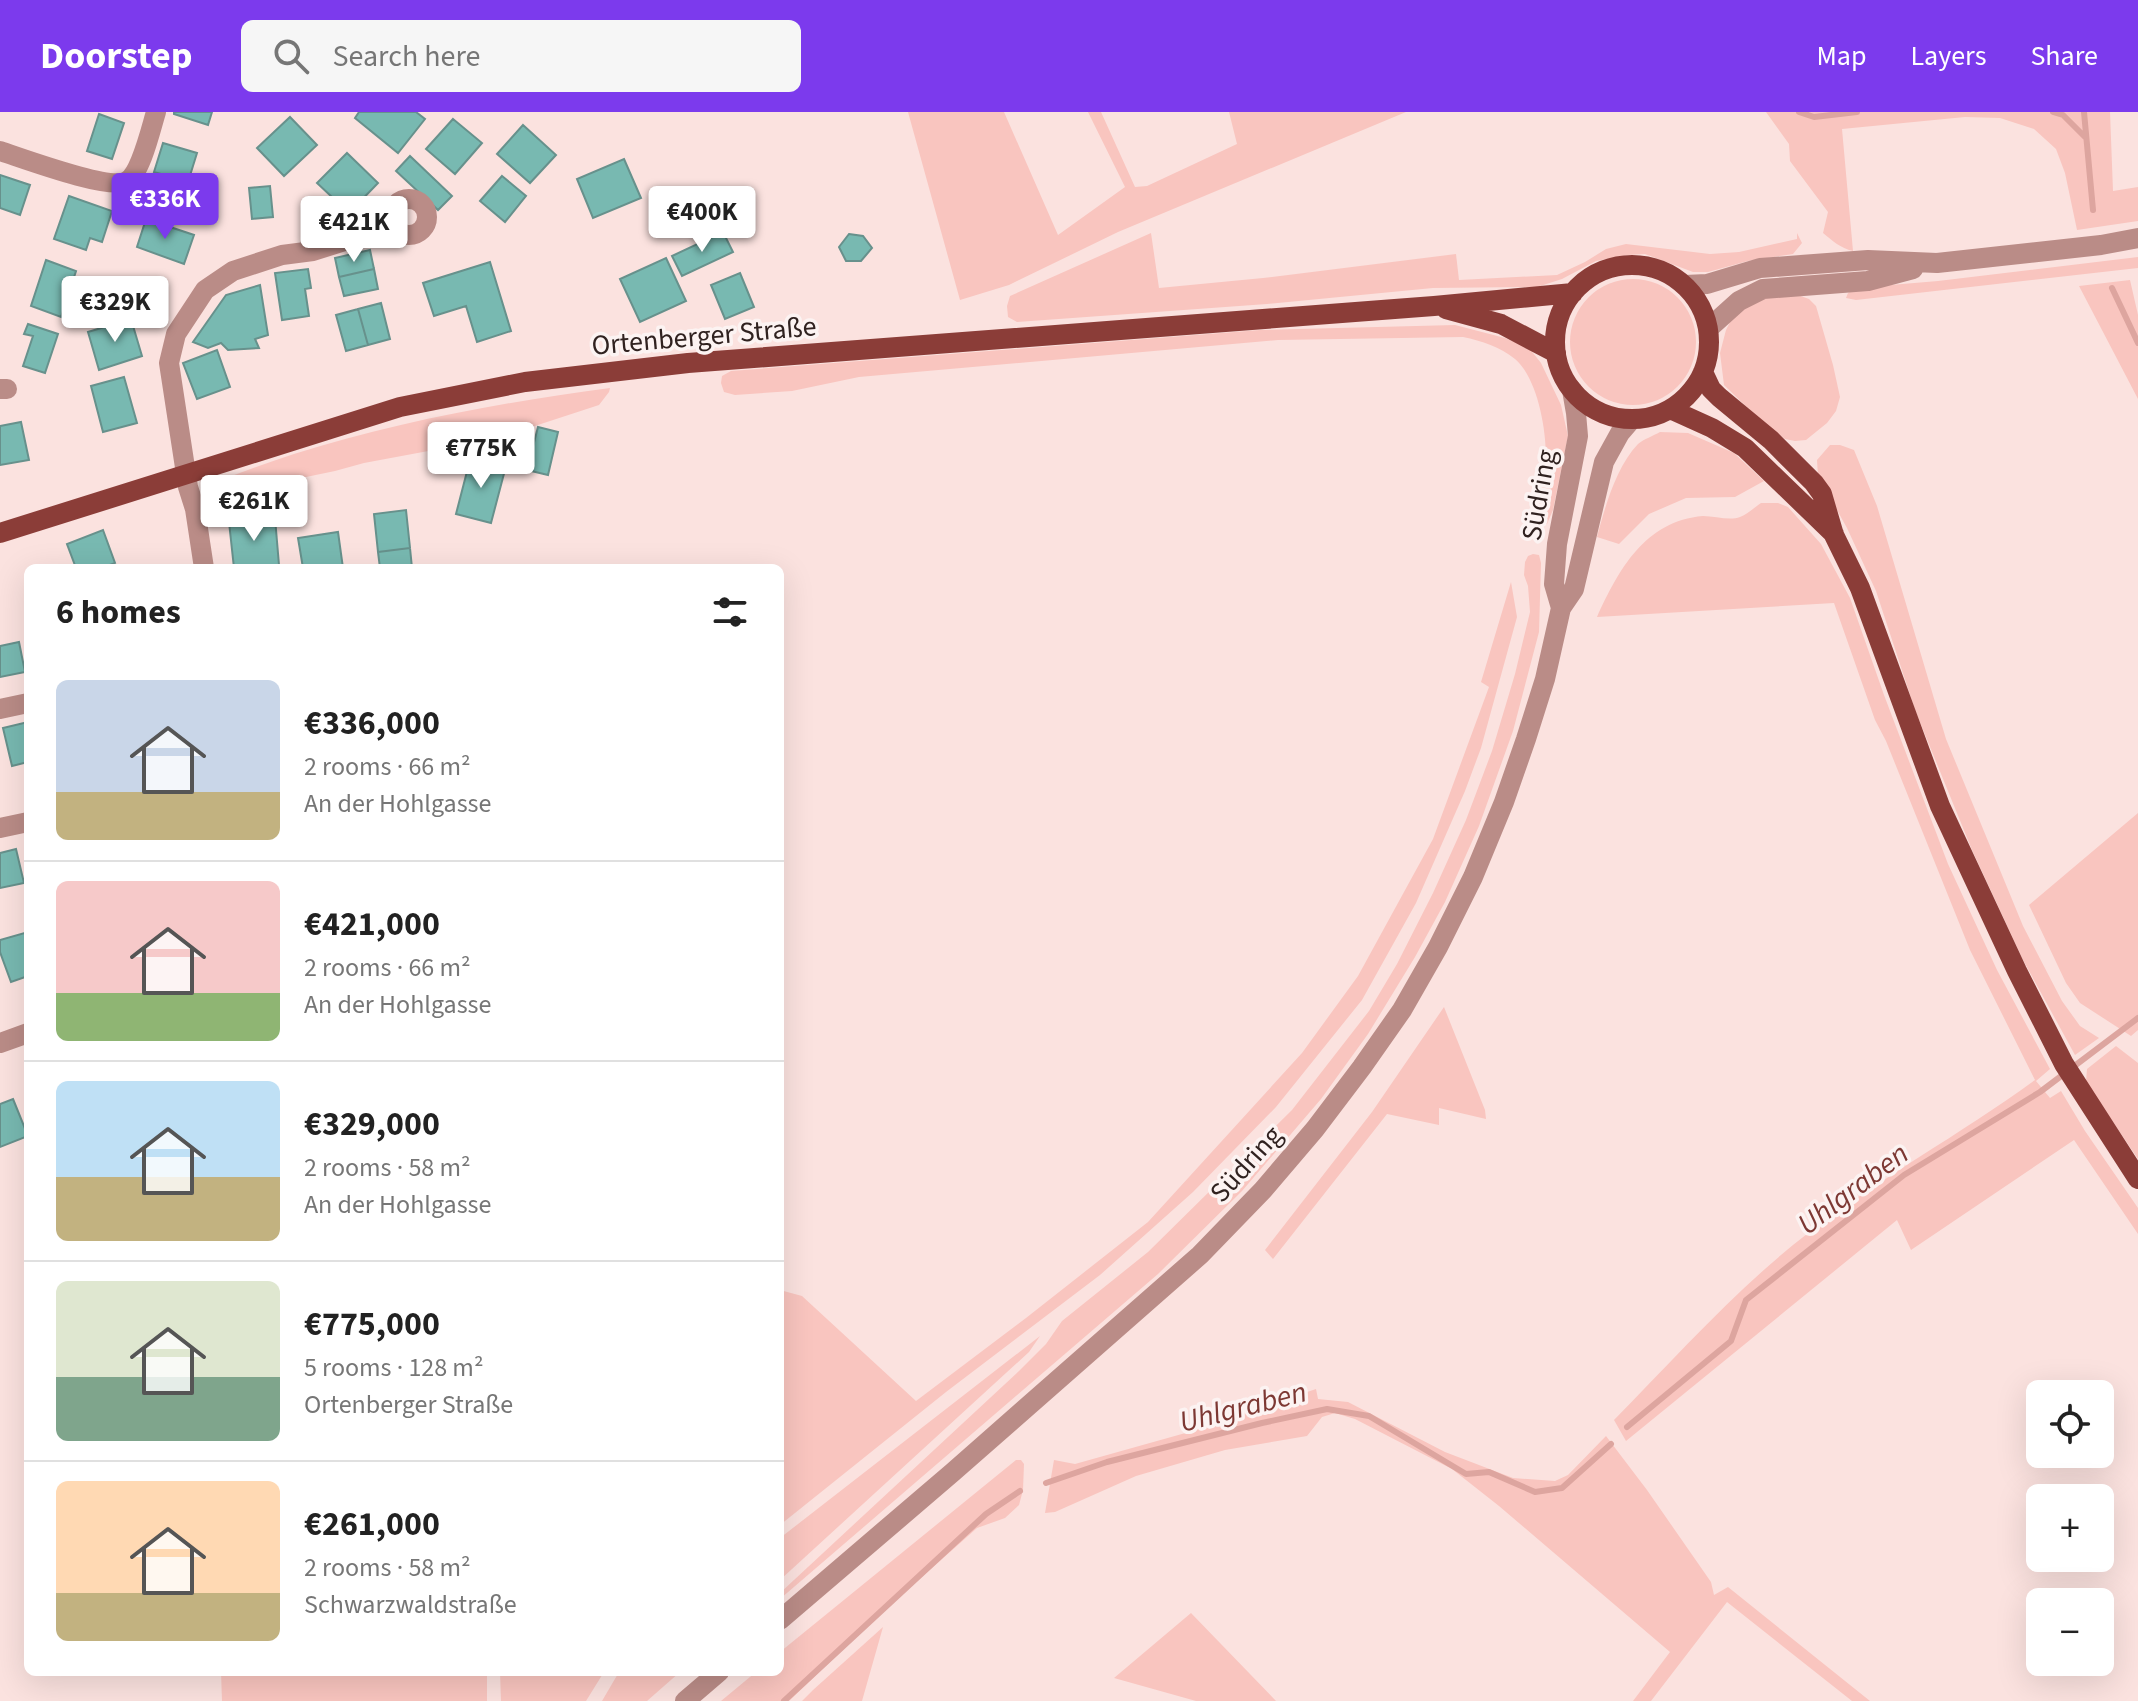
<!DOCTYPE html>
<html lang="en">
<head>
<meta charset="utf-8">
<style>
  :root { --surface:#fff; --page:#f6f6f6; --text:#222; --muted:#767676; --line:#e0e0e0; --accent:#7c3aed }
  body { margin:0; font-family:"Source Sans 3",sans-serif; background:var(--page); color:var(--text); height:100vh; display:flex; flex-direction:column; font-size:30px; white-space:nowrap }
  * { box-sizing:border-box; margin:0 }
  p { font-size:26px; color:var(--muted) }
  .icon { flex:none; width:44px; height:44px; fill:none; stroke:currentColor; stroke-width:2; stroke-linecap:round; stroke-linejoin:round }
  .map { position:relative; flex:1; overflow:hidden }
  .side { position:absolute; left:24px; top:452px; width:760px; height:1112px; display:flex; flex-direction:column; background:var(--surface); border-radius:12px; box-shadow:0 8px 32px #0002 }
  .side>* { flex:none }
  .controls { position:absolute; left:2026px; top:1268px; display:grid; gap:16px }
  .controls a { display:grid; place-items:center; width:88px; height:88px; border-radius:12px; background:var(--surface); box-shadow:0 8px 32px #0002; font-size:40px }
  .price { position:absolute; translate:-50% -68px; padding:0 18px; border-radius:8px; background:#fff; color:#222; font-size:26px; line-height:52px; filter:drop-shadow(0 2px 4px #0008) }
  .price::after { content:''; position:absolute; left:50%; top:48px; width:24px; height:18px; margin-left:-12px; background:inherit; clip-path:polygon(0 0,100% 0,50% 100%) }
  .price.on { background:var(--accent); color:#fff }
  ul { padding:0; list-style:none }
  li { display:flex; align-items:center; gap:24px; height:200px; padding:0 32px }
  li+li { border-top:2px solid var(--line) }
  li span { display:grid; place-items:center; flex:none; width:224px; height:160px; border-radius:12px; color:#555 }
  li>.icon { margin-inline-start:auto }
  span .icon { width:96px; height:96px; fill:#fffc; stroke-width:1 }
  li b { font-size:34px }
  h2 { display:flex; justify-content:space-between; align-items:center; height:96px; padding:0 32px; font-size:34px }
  header { display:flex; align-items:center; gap:48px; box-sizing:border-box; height:112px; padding:0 40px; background:var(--accent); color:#fff }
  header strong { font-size:38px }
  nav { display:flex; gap:44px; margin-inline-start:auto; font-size:28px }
  .search { width:560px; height:72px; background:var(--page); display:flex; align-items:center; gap:20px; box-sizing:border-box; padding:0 28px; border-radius:12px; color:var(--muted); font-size:30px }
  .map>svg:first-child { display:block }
  .green { fill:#f9c5bf }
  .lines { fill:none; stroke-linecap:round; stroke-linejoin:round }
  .stream { stroke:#dda59f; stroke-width:6 }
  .building { fill:#78b9b1; stroke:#67918c; stroke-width:2 }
  .minor { stroke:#ba8c87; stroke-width:20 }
  .major { stroke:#8b3d38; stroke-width:20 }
  .labels { text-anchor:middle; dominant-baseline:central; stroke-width:7; stroke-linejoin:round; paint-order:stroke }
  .street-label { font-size:28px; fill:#302220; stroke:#fcf3f2 }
  .water-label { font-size:30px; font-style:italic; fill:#7d3833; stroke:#fcf3f2 }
</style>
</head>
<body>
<header>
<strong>Doorstep</strong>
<div class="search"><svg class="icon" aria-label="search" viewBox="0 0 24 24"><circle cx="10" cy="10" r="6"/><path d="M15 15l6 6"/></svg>Search here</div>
<nav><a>Map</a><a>Layers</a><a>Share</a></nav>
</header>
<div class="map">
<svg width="2138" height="1589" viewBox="0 0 2138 1589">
  <rect width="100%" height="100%" fill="#fbe2df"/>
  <path class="green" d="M908,0H1004L1058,123L1125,75L1088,0H1101L1135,75L1147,74L1237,32L1229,0H1406L1118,120L1009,173L960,188Z
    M1766,0H2110L2113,79L2138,75V109L2077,118L2065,61L2056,37L2034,17L2000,6L1965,5L1842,17L1853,139C1840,136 1833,129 1823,121L1828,100L1790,49L1789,32Z
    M1151,121L1159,176L1263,166L1456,142L1459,168L1557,163L1585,150L1606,137L1626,132L1710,142L1739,140L1797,127V121L1802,131L1793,142L1748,149L1708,160H1693L1645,142L1628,143L1596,149L1562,167L1537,175L1433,176L1267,192L1017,210L1008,205L1007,194L1010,184Z
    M2138,145V156L1856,188L1846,186L1848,181L1855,176L1938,169Z
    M1570 230a63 63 0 1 1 126 0a63 63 0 1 1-126 0Z
    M2130,168L2138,203V287L2079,174Z
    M1795,182L1809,187L1816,194L1833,253L1840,285L1836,299L1827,311L1806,328L1795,329L1785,327L1760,308L1724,273L1720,241L1726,218L1733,204L1756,186Z
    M1455,213L1505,226L1529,236L1541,251L1561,293L1568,324L1553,398L1547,412L1538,415L1533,412C1532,402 1537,397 1539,388C1542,378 1544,368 1545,358C1549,328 1539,267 1515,247C1500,235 1482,229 1463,225L1278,228L859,265L792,279L735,283L724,280L721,271L722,264L731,259L1260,218Z
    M628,225L702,229V233L638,236L631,231Z
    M610,276L609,280L599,293L498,326L364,351L335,359L205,386L202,375C232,364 263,352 294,342C396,310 503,290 610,276Z
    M1660,320L1688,321L1734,341L1764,369L1735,385L1686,386L1649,402L1619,432L1597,425C1605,395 1616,355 1638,332C1644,327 1653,324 1660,320Z
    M1830,333H1840L1854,338L1877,394L1946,627L2023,814L2062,889L2080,914L2099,926L2075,943L2023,848L1972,738L1915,598L1876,479L1847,416L1818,364L1817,348Z
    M1761,391H1778L1788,395L1821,432L1850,486L1884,583L1948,752L1997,858L2050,957L2036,969L2050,986L2061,979L2085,1019L2138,1096V1122L2074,1028L1911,1138L1897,1108L1626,1329L1614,1308C1677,1244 1737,1176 1807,1122C1880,1066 1961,1022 2035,968L1970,838L1886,629L1875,608L1834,491L1597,505C1619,457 1645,409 1703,404C1715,404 1730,409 1740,405C1748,402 1755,395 1761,391Z
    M1533,442L1539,443L1541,451L1539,520L1513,619L1479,714L1445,790L1415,845L1368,922L1321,987L1242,1079L1158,1162L780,1487V1481L1019,1259L1046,1232L1062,1209L1148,1140L1292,998L1369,899L1397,852L1433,781L1466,708L1492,639L1515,562L1530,500L1528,474L1524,463L1525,450L1528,444Z
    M1511,470L1517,505L1481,636L1465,679L1416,791L1362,888L1276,995L1193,1080L1100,1163L946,1280L780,1413V1178L802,1184L916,1289L1026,1206L1148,1110L1302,941L1358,864L1433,727L1489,575L1481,570Z
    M2138,701V918L2131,924L2080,891L2066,871L2029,793Z
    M1444,895L1485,998L1486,1007L1439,996V1013L1387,1002L1273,1147L1265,1138L1372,1000Z
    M2116,934L2138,951V1047L2086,970L2087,957Z
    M1040,1224L1029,1240L780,1468V1426Z
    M1316,1277L1318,1287L1348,1290L1445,1340L1513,1366L1555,1369L1568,1363L1606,1324L1647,1378L1711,1470L1714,1483L1728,1475L1870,1589H1852L1727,1490L1651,1589H1633L1670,1540L1499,1394L1452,1357L1355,1307L1335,1301L1322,1305L1307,1324L1225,1338L1136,1364L1055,1400L1045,1401L1054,1348L1075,1352L1189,1320Z
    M1016,1348H1021L1024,1352L1023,1378L1019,1393L1005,1406L977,1416L888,1495L789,1589H721L756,1560H780V1540Z
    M1191,1501L1276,1589H1196L1114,1566Z
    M883,1515L862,1589H802L813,1578Z
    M221,1560H487V1589H222Z
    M500,1560H604L586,1589H501Z
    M619,1560H680L647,1589H602Z"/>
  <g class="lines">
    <path class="stream" d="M1799,0L1814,5L1857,0
      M2053,0L2063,3L2085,25
      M2084,0L2093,98
      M2112,176L2138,231
      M1627,1315L1731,1229L1746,1188L1904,1063L2040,980L2138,906
      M1046,1371L1107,1350L1262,1311L1327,1297L1369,1304L1466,1362L1489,1360L1535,1380L1562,1376L1611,1332
      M784,1589L986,1402L1020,1379"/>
  </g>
  <path class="building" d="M174,0H212L208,13L174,2Z
    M359,0H416L425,7L398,41L355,6Z
    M99,2L124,11L112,47L87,39Z
    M290,5L317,33L284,64L257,36Z
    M453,7L482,31L455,62L426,37Z
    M523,13L556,43L530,71L497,42Z
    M163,31L197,41L188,70L154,60Z
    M347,41L378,71L349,101L317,71Z
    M410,44L452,84L438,98L396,59Z
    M624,47L641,86L593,106L577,67Z
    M0,63L30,73L20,103L0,96Z
    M502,64L526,84L505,110L480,89Z
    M270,74L273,105L252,107L249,76Z
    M69,84L112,99L102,130L90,126L86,138L54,127Z
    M146,107L194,123L184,152L137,135Z
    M723,120L733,140L682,164L672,144Z
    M849,122L863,124L872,136L861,149H846L839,135Z
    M370,138L374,157L339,165L335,146Z
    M666,146L686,189L640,210L620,167Z
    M46,148L76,159L61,205L31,194Z
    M490,150L511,219L477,230L466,194L434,204L423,171Z
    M308,157L311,176L305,177L309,204L282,208L275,161Z
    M374,157L378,177L344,184L339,165Z
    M740,161L754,195L725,207L711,173Z
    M260,173L268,223L255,227L259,236L228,238L221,231L208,236L193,230L226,183Z
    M381,191L390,227L368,233L358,197Z
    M358,197L368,233L346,239L336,203Z
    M131,207L142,244L99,258L88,220Z
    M28,212L58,222L45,261L23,254L33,224L24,222Z
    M217,238L230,275L197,287L183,251Z
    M124,265L137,311L103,320L91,274Z
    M21,310L29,348L0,353V314Z
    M538,315L558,320L548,363L527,358Z
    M471,344L506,354L491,411L456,402Z
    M406,398L410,436L378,440L374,402Z
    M275,406L279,453L234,456L229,410Z
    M103,418L115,451L102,456H76L67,432Z
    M338,420L343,456H303L298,426Z
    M410,436L412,456H380L378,440Z
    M19,530L25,560L0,565V534Z
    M28,610V650L12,654L3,616Z
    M16,737L24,771L0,776V741Z
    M28,820V864L11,870L0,840V828Z
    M13,987L28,1024L0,1035V992Z"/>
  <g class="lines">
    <path class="minor" d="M0,39C22,46 110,79 127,69C141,61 151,16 156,0
      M391 105a18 18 0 1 1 36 0a18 18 0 1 1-36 0Z
      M1685,173L1707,172L1760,156L1868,148L1937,151L2101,133L2138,126
      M1709,216L1739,189L1763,177L1868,169L1913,157
      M0,277H7
      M204,456L195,397L188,375L169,251L176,222L205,178L233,159L282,143L313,139L373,120L392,111
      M1561,496L1554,472L1557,432L1578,324L1576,301L1572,278
      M0,597L28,591
      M0,716L28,710
      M0,931L28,921
      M780,1508L953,1360L1200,1143L1263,1078L1315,1017L1362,955L1402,898L1438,835L1473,765L1504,690L1526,627L1545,567L1561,496L1574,477L1604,350L1620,321L1632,307
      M685,1589L719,1560"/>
    <path class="major" d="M1555 230a77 77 0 1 1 154 0a77 77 0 1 1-154 0Z
      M1446,197L1501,212L1556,241
      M1703,260L1711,277L1719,285L1771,328L1814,371L1822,382L1834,423L1860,476L1940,694L2017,859L2064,952L2138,1067
      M1670,297L1712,316L1745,336L1834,422
      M0,421L400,295L525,270L688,251L1434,194L1573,181"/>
  </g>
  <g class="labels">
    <g class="street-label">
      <text transform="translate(704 224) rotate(-5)">Ortenberger Straße</text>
      <text transform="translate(1539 383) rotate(-80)">Südring</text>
      <text transform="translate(1246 1052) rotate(-48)">Südring</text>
    </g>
    <g class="water-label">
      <text transform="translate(1853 1077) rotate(-37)">Uhlgraben</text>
      <text transform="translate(1243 1295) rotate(-14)">Uhlgraben</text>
    </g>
  </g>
</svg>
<div class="controls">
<a><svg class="icon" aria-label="locate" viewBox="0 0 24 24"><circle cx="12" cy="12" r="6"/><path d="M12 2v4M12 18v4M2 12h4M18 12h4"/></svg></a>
<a>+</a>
<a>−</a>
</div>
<b class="price on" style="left:165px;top:129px">€336K</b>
<b class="price" style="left:702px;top:142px">€400K</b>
<b class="price" style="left:354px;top:152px">€421K</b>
<b class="price" style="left:115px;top:232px">€329K</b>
<b class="price" style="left:481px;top:378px">€775K</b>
<b class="price" style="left:254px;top:431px">€261K</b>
<section class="side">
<h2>6 homes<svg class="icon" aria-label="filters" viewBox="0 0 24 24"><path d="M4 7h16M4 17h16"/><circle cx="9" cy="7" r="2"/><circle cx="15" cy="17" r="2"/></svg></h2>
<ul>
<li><span style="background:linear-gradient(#c9d6e8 70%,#c2b280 0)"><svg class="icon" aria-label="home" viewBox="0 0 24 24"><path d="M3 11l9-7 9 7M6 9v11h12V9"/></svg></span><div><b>€336,000</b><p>2 rooms · 66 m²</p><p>An der Hohlgasse</p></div></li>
<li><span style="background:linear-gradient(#f6c9c9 70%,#8fb573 0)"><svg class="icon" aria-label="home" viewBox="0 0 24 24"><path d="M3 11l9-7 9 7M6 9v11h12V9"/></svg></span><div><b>€421,000</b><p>2 rooms · 66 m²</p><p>An der Hohlgasse</p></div></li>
<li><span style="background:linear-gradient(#bfe0f5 60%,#c2b280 0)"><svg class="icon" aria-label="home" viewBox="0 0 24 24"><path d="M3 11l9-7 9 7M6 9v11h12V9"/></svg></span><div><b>€329,000</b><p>2 rooms · 58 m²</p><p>An der Hohlgasse</p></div></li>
<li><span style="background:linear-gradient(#dfe7d0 60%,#7fa58c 0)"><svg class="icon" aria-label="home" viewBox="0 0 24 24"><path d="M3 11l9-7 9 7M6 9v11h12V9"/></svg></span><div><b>€775,000</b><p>5 rooms · 128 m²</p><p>Ortenberger Straße</p></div></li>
<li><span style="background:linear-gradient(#ffd9b3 70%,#c2b280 0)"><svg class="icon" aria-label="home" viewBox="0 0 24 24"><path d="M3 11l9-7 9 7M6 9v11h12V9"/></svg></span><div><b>€261,000</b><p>2 rooms · 58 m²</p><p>Schwarzwaldstraße</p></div></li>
</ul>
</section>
</div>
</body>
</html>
